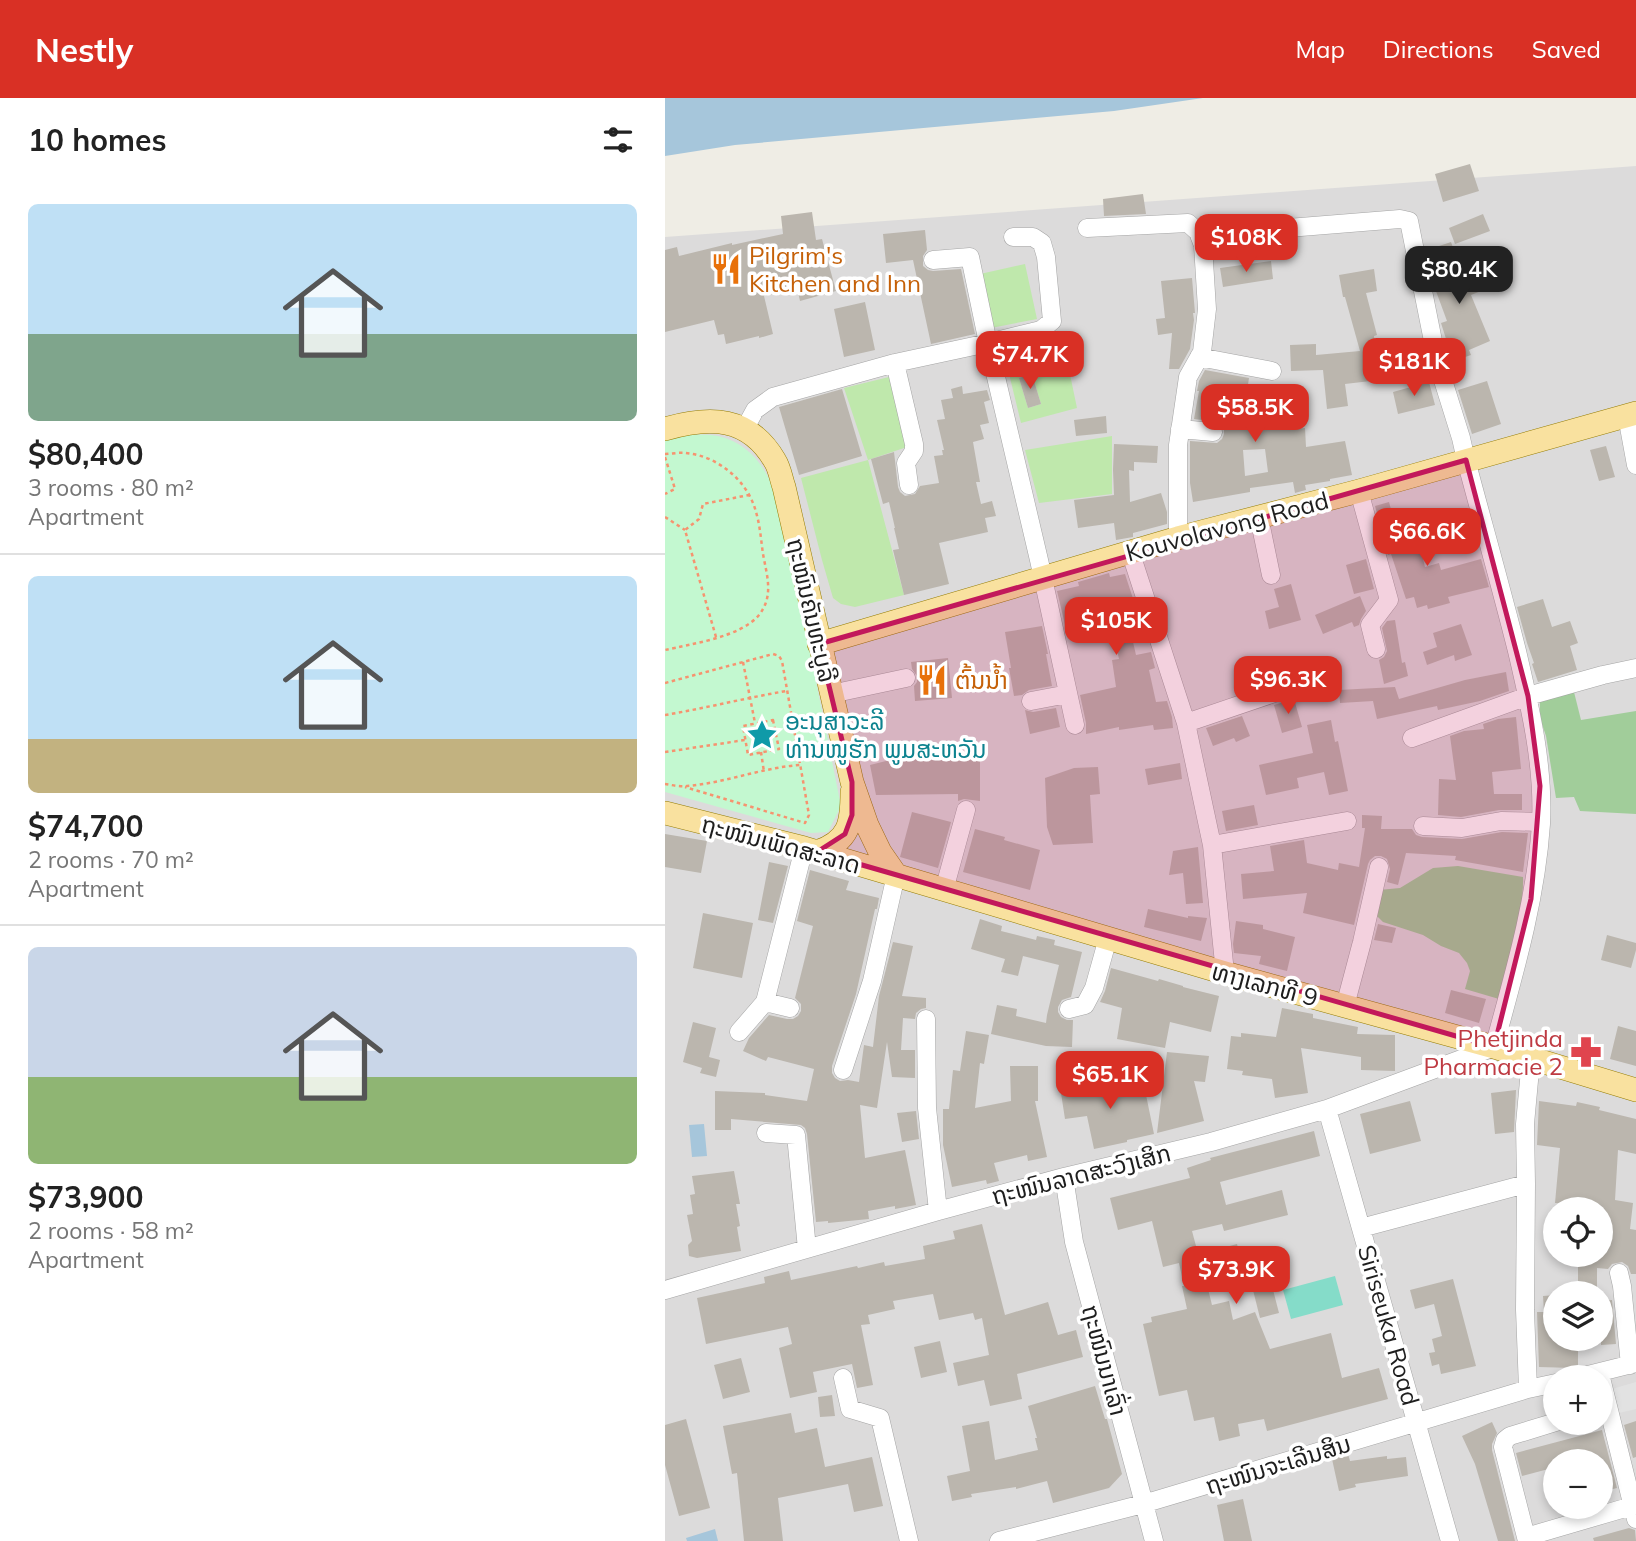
<!DOCTYPE html>
<html lang="en">
<head>
<meta charset="utf-8">
<style>
  :root { --surface:#fff; --page:#f2f2f2; --text:#222; --muted:#767676; --line:#e0e0e0; --accent:#d93025 }
  body { margin:0; font-family:Mulish,"Noto Sans Lao",sans-serif; background:var(--page); color:var(--text); height:100vh; display:flex; flex-direction:column; font-size:26px; white-space:nowrap }
  * { box-sizing:border-box; margin:0 }
  p { font-size:23px; color:var(--muted) }
  .icon { flex:none; width:38px; height:38px; fill:none; stroke:currentColor; stroke-width:2; stroke-linecap:round; stroke-linejoin:round }
  .map { position:relative; flex:1; overflow:hidden }
  .details { display:flex; flex-direction:column; background:var(--surface); width:665px }
  .details>* { flex:none }
  .fabs { position:absolute; left:878px; top:1099px; display:grid; gap:14px }
  .fabs a { display:grid; place-items:center; width:70px; height:70px; border-radius:50%; background:var(--surface); box-shadow:0 4px 10px #0003; font-size:35px }
  .price { position:absolute; translate:-50% -60px; padding:0 16px; border-radius:14px; background:var(--accent); color:#fff; font-size:23px; line-height:46px; filter:drop-shadow(0 2px 4px #0008) }
  .price::after { content:''; position:absolute; left:50%; top:42px; width:21px; height:16px; margin-left:-10px; background:inherit; clip-path:polygon(0 0,100% 0,50% 100%) }
  .price.current { background:#222; color:#fff }
  ul { padding:0; list-style:none }
  li { display:grid; align-content:center; gap:14px; height:371px; padding:0 28px }
  li+li { border-top:2px solid var(--line) }
  li span { display:grid; place-items:center; height:217px; border-radius:10px; color:#555 }
  li>.icon { margin-inline-start:auto }
  span .icon { width:126px; height:126px; fill:#fffc; stroke-width:1 }
  li b { font-size:30px }
  h2 { display:flex; justify-content:space-between; align-items:center; height:84px; padding:0 28px; font-size:30px }
  header { display:flex; align-items:center; gap:42px; box-sizing:border-box; height:98px; padding:0 35px; background:var(--accent); color:#fff }
  header strong { font-size:33px }
  nav { display:flex; gap:38px; margin-inline-start:auto; font-size:24px }
  main { display:flex; flex:1; min-height:0 }
  .map>svg:first-child { display:block }
  .residential { fill:#dcdbdb; fill-rule:evenodd }
  .grass { fill:#bfe8ac; fill-rule:evenodd }
  .forest { fill:#a1cd9a }
  .park { fill:#c3f8d0 }
  .pitch { fill:#85dcc9 }
  .parking { fill:#e2e2e2 }
  .water { fill:#a6c6db }
  .building { fill:#bbb6ae; fill-rule:evenodd }
  .lines { fill:none; stroke-linecap:round; stroke-linejoin:round }
  .minor-casing { stroke:#a5a5a5; stroke-width:19 }
  .major-casing { stroke:#947c04; stroke-width:24 }
  .path { stroke:#f6936f; stroke-width:2.5; stroke-dasharray:3.5 3.5; stroke-linecap:butt }
  .minor { stroke:#fff; stroke-width:18 }
  .major { stroke:#f9e19f; stroke-width:23 }
  .marked { fill:#c2185b; fill-opacity:0.2; stroke:#c2185b; stroke-width:5; stroke-linejoin:round }
  .labels { text-anchor:middle; dominant-baseline:central; stroke-width:7; stroke-linejoin:round; paint-order:stroke }
  .food-label { font-size:24px; fill:#c56008; stroke:#fff; text-anchor:start }
  .street-label { font-size:24px; fill:#1e1e1e; stroke:#fff }
  .culture-label { font-size:24px; fill:#0d838f; stroke:#fff; text-anchor:start }
  .health-label { font-size:24px; fill:#be3a42; stroke:#fff; text-anchor:end }
</style>
</head>
<body>
<header>
<strong>Nestly</strong>
<nav><a>Map</a><a>Directions</a><a>Saved</a></nav>
</header>
<main>
<section class="details">
<h2>10 homes<svg class="icon" aria-label="filters" viewBox="0 0 24 24"><path d="M4 7h16M4 17h16"/><circle cx="9" cy="7" r="2"/><circle cx="15" cy="17" r="2"/></svg></h2>
<ul>
<li><span style="background:linear-gradient(#bfe0f5 60%,#7fa58c 0)"><svg class="icon" aria-label="home" viewBox="0 0 24 24"><path d="M3 11l9-7 9 7M6 9v11h12V9"/></svg></span><div><b>$80,400</b><p>3 rooms · 80 m²</p><p>Apartment</p></div></li>
<li><span style="background:linear-gradient(#bfe0f5 75%,#c2b280 0)"><svg class="icon" aria-label="home" viewBox="0 0 24 24"><path d="M3 11l9-7 9 7M6 9v11h12V9"/></svg></span><div><b>$74,700</b><p>2 rooms · 70 m²</p><p>Apartment</p></div></li>
<li><span style="background:linear-gradient(#c9d6e8 60%,#8fb573 0)"><svg class="icon" aria-label="home" viewBox="0 0 24 24"><path d="M3 11l9-7 9 7M6 9v11h12V9"/></svg></span><div><b>$73,900</b><p>2 rooms · 58 m²</p><p>Apartment</p></div></li>
</ul>
</section>
<div class="map">
<svg width="971" height="1443" viewBox="0 0 971 1443">
  <rect width="100%" height="100%" fill="#efede5"/>
  <path class="residential" d="M971,68V1443H0V139ZM891,1111H936V1157H891ZM891,1195H936V1241H891ZM891,1279H936V1325H891ZM891,1363H936V1409H891Z"/>
  <path class="grass" d="M360,166L372,221L326,230L315,176Z
    M397,238L412,310L356,325L338,251ZM367,276L376,306L363,310L354,280Z
    M224,279L229,283L245,348L203,362L239,497L190,509L176,506L168,500L157,462L136,380L203,362L179,290Z
    M447,338V396L374,405L360,352Z"/>
  <path class="forest" d="M908,590L916,622L971,613V716L915,713L909,699L891,700L881,638L875,620V604L878,598Z
    M793,768L858,779C859,816 844,864 834,901L800,891L805,873L802,865L794,855L776,848L758,837L718,824L711,817L714,792L735,790L768,770Z"/>
  <path class="park" d="M25,336C34,337 44,336 53,338C94,348 107,382 118,419L176,708L163,734L146,735L0,694V341Z"/>
  <path class="pitch" d="M670,1178L678,1207L626,1221L618,1192Z"/>
  <path class="parking" d="M971,1284V1311L954,1315L947,1291Z"/>
  <path class="water" d="M0,0H538L449,13L70,47L0,58Z
    M39,1026L42,1058L27,1059L24,1027Z
    M50,1431L53,1443H22L21,1440Z"/>
  <path class="building" d="M805,66L814,93L778,104L770,76Z
    M478,96L481,116L439,118L438,101Z
    M147,114L151,142L157,141L171,193L135,203L132,190L99,198L108,236L94,240V238L61,246L59,236L53,237L49,222L0,234V152L12,149L14,158L67,145V147L118,136L116,118Z
    M818,116L825,133L790,146L784,130Z
    M260,132L262,152L258,158V168L263,172L268,173L296,171L310,236L266,246L248,162L221,165L218,136Z
    M786,144L797,175L807,171L816,193L806,197L825,243L804,252L806,257L788,263L776,225L782,223L768,185L782,180L771,149Z
    M606,163L608,181L558,189L555,170Z
    M709,171L712,193L701,195L712,237L709,238L714,282L680,286L683,308L662,311L658,272L626,273L625,247L651,246V257L695,253L680,199H678L674,177Z
    M527,180L530,215H528L529,222L525,251L514,271H504L507,235L493,237L491,221L500,220L496,183Z
    M200,204L210,252L179,259L169,211Z
    M540,272L584,280L580,306L628,302L631,331L640,330L641,349L680,343L687,377L665,381V383L640,387L641,392L637,393L630,395L628,384L585,390V394L528,404L525,385V343L552,345L557,341L559,336V330L554,324L529,321L534,293H532L534,283ZM600,351L603,374L580,378L578,352Z
    M367,276L376,306L363,310L354,280Z
    M822,283L836,326L807,336L793,292Z
    M764,284L770,307L733,316L728,294Z
    M297,288L298,296L322,292L325,302L319,304L324,325L315,327L319,341L308,344L315,384H311L316,406L327,403L331,418L320,420L323,434L274,445L284,486L239,497L228,452L234,451L229,430H230L224,404L218,406L206,361L229,354L233,389L235,394L240,398L250,396L255,388L274,385L269,358L278,357L277,352H279L272,322L280,321L276,302L288,300L286,291Z
    M177,291L197,358L134,377L114,309Z
    M441,318L442,335L411,338L409,322Z
    M449,346L493,348L492,365L469,364V373L464,372L465,404L496,395L502,414V426L468,435V439L451,442L449,425L413,430L409,402L449,397L448,372Z
    M941,348L950,379L934,383L925,352Z
    M724,404L734,441L752,436L760,469L774,465L776,472L816,461L824,489L783,499L785,505L763,511L762,507L752,510L749,499L741,501L726,456L723,457L710,408Z
    M701,461L709,491L689,496L681,467Z
    M444,475L445,479L460,476L473,516L462,518L471,557L486,554L490,570L484,572L491,604L502,603L507,619L508,630L489,632L488,627L454,632V629L421,636V625L415,597L451,589L447,562L454,561L446,526L426,531L425,525L401,531L392,493L414,488L413,484Z
    M626,486L636,522L604,531L600,513L614,509L609,491Z
    M695,498L701,513L696,521L694,527L689,529L687,524L658,536L650,517Z
    M878,501L887,529L905,523L913,545L905,548L912,572L873,584L867,566L869,565L862,545L852,509Z
    M730,522L737,565L740,564L743,578L719,586L714,562L719,559L722,553L717,530L722,523Z
    M796,526L807,557L790,563L789,557L762,567L758,554L772,549L768,535Z
    M377,528L383,556H381L387,588L364,592L357,597L349,598L344,570H346L340,534Z
    M630,558L635,574L588,590L582,571L607,563L608,566Z
    M283,560L287,600L250,603L249,588L252,584V578L247,571L246,564Z
    M841,574L844,593L815,603L773,612L772,608L712,621L708,603L675,605L674,592L730,589L734,601L800,582Z
    M629,601L637,629L617,635L609,607Z
    M391,610L395,629L365,636L360,612L368,614Z
    M577,618L585,638L571,644L569,640L548,648L541,630Z
    M851,619L856,671L827,674L829,696H857V712H834L796,719L773,717L774,681L791,682L785,638L799,633L819,631L818,626L833,621Z
    M666,622L670,644L673,643L683,693L664,697L659,674L632,680L634,690L601,697L594,667L648,655L642,627Z
    M249,656H315V703L299,701L293,703V696L211,697L205,667Z
    M515,665L517,681L483,687L480,671Z
    M433,669L435,696L425,697L428,745L388,747L382,729L380,680L409,670Z
    M589,707L593,727L561,733L557,713Z
    M247,714L286,724L273,770L235,759Z
    M697,717L717,718L716,731H747L751,737L757,739L797,741L837,734L863,735L858,774L790,762L791,758L741,755L733,787L722,784L725,771L722,761L716,758H710L705,762L703,766L689,827L638,815L642,795L578,801L576,776L609,773L605,748L639,742L642,765L673,772L674,765L694,769L700,730H697Z
    M310,731L340,739L339,742L375,752L365,792L298,774Z
    M0,736L42,743L36,775L0,769Z
    M533,749L538,805L521,806L518,775L504,777L508,753Z
    M104,764L123,768L108,825L93,822Z
    M145,772L184,783L181,792L214,800L212,811H210L191,896L167,968V975L170,980L175,983L183,982L194,984L199,947L208,949L214,898L228,844L248,848L237,898L261,900V910L256,911L251,915L250,921L238,920L236,952H250V980L227,979L222,944L212,1010L195,1007L200,1060L240,1052L251,1107L230,1111V1108L203,1113L204,1121L163,1125V1123L151,1124L142,1036L140,1030L136,1027L66,1021V1032H50V993L100,995V997L142,1003L149,971L103,959L101,963L78,953L84,940L104,917L122,921H128L133,918L136,913V906L130,900L148,828L132,823Z
    M483,811L523,820V818L542,820L536,843L479,829Z
    M38,815L88,825L77,880L28,870Z
    M315,821L337,828L336,833L371,842L372,838L390,842L389,847L417,854L406,899L397,902L393,909V914L396,919L402,922H408L407,949L381,948L326,936L332,907L352,911L351,918L381,925L382,917L394,867L358,858L353,878L336,874L340,861L306,851Z
    M571,823L598,827V831L630,839L622,873L594,866L596,858L569,855L568,846Z
    M713,826L731,830L727,845L709,842Z
    M942,837L971,845V852L966,870L936,862Z
    M446,870L493,883L494,881L518,888V889L554,898L546,934L505,924L500,950L452,941L457,910L435,904L440,893Z
    M786,892L821,901L814,925L780,915Z
    M617,910L648,916V920L693,929L692,936L730,937V973L696,972V959L636,950L643,995L610,1000L607,981L577,977L578,973L562,971L566,938L576,939V935L611,939Z
    M28,924L51,930L44,959L55,962L51,979L35,975L37,970L18,964Z
    M953,928L971,933V968L945,961Z
    M301,933L324,937L319,966L315,965L310,1010L346,1003L345,968H373V1003H370L382,1059L363,1063L362,1057L329,1065L334,1083L322,1086L321,1082L287,1089L278,1047V1011H284L288,972L295,973Z
    M502,954L544,958L540,984L529,983L539,1023L492,1035Z
    M445,975L447,994L479,987L489,1036L462,1042V1044L429,1051L422,1018L400,1021L396,995L423,991L422,978Z
    M851,992L849,1034L830,1036L826,995Z
    M745,1003L756,1043L705,1056L695,1016Z
    M874,1003L911,1008L912,1004L935,1009L934,1012L971,1021V1056L953,1052L950,1102L968,1105L965,1131L971,1132V1176H966L963,1168L957,1164L947,1166L943,1171L932,1170V1195H913V1157H936V1111H904V1106L890,1105L895,1050L872,1047Z
    M251,1013L254,1041L237,1044L232,1015Z
    M649,1033L655,1058L555,1084L561,1107L617,1092L623,1117L559,1133L557,1126L527,1133L535,1163L563,1157L561,1149L572,1146L576,1162L599,1157L614,1215L595,1220L583,1172L541,1183L547,1207L564,1203L568,1222L590,1214L605,1251L666,1235L677,1280L714,1270L723,1301L602,1333L599,1321L573,1326L575,1338L554,1343L549,1319L529,1323L522,1292L494,1298L478,1226L487,1224L486,1219L522,1211L517,1188H519L514,1165L498,1169L487,1123L453,1132L445,1100L525,1080L522,1070L546,1062L545,1060Z
    M69,1073L75,1106H71L75,1128L72,1129L76,1153L32,1160L24,1158L23,1147L27,1143L22,1117L28,1116L25,1097L30,1096L27,1078Z
    M317,1126L340,1217L383,1204L393,1237L411,1232L418,1259L352,1276L357,1301L325,1308L319,1282L293,1288L288,1265L324,1257L317,1220L310,1222L308,1215L274,1222L268,1196L228,1203L230,1211L203,1217L205,1226L196,1227L208,1287L192,1290L187,1266L148,1274L152,1294L125,1300L114,1250L127,1246L123,1229L41,1246L32,1200L100,1185L99,1179L124,1173L126,1182L192,1168L193,1170L219,1164L220,1168L260,1161L258,1148L290,1141L288,1133Z
    M788,1181L811,1268L776,1276L774,1266L767,1268L764,1255L770,1254L767,1241L777,1238L769,1206L750,1211L745,1192Z
    M891,1197V1241H913V1268L909,1270L874,1269L872,1214H879L878,1198Z
    M947,1202L951,1246L936,1247V1203Z
    M275,1243L282,1274L256,1280L249,1249Z
    M76,1260L85,1294L58,1301L49,1267Z
    M430,1288L440,1321H442L457,1376L444,1390L388,1405L382,1383L351,1391V1389L306,1396L307,1399L287,1403L282,1378L305,1373L297,1328L324,1323L330,1362L373,1352L370,1340H372L363,1308Z
    M167,1297L170,1318L155,1319L153,1299Z
    M126,1315L130,1335L152,1330L160,1369L207,1359L218,1408L189,1414L183,1386L113,1400L118,1443H79L72,1375L67,1376L58,1328Z
    M21,1321L45,1410L14,1418L0,1367V1327Z
    M971,1323V1359L968,1360L959,1327Z
    M827,1324L832,1335L827,1346V1352L850,1443H833L810,1366L797,1338Z
    M937,1332L952,1390L936,1394V1363H925L924,1359L909,1363H891V1369L857,1378L851,1355Z
    M683,1356L685,1363L722,1358V1361L741,1359L743,1378L690,1386L691,1389L674,1393L667,1361Z
    M578,1401L587,1443H559L552,1407Z
    M964,1430L970,1432L971,1443H929L928,1440Z"/>
  <g class="lines">
    <defs>
      <path id="minor" d="M422,130L523,125L533,134L538,147L542,211L537,254L523,279L513,347V440
        M268,162L305,159L323,245L376,232L387,223L381,159L377,145L368,139H348
        M534,259L607,273
        M230,265L249,346V353L241,365L244,387
        M962,318L971,367
        M515,331L548,334
        M79,332L90,312L108,299L230,265L323,245L374,462L410,627
        M694,393L724,502L705,527L711,551
        M594,419L606,477
        M465,453L521,625L547,747L560,875
        M166,596L241,580
        M366,603L403,596
        M521,625L639,585
        M747,640L863,598L938,577L971,570
        M758,728L797,730L836,723L876,724
        M547,747L682,723
        M279,792L301,712
        M100,904L125,910
        M680,908L697,844L714,769
        M404,911L420,907L429,890L443,840
        M261,921L262,1010L273,1113
        M74,934L100,904L139,750
        M178,972L207,883L231,777
        M662,1011L785,1443
        M101,1035L131,1037L142,1151
        M399,1079L409,1144L489,1443
        M696,1130L861,1086
        M954,1175L957,1188L965,1267
        M0,1192L273,1113L399,1079L546,1044L662,1011L829,949C849,876 871,802 876,726C879,667 865,609 852,553C836,489 818,426 801,362L796,340L772,263L744,123L735,121L623,130
        M915,1279L971,1265
        M178,1280L185,1311L215,1320L244,1443
        M936,1280L971,1421
        M863,1291L860,1212L861,1086L860,1026L866,961
        M861,1439L838,1349L840,1342L845,1338L891,1324
        M334,1443L478,1406L863,1291L891,1285
        M862,1443L861,1439L967,1408"/>
      <path id="major" d="M0,331C45,318 84,318 110,363C115,371 116,381 119,389L187,684L202,727L215,754L231,777
        M154,546L513,440L694,393L971,315
        M0,715L139,750L560,875L829,949L971,992
        M152,754C185,743 187,724 187,694"/>
    </defs>
    <use href="#minor" class="minor-casing"/>
    <use href="#major" class="major-casing"/>
    <path class="path" d="M0,356C7,356 15,354 21,355C53,358 83,383 91,414C95,427 96,442 98,456C102,478 109,498 94,517C76,539 26,546 0,552
      M0,359L10,391L0,396
      M0,419L20,432
      M51,539L20,432L34,421L38,406L84,397
      M78,564L90,625
      M0,585L108,556L114,558L117,563L144,717L140,725L20,689
      M0,617C41,610 81,600 121,593
      M108,622L114,651L83,657L78,628Z
      M0,654L80,642
      M96,654L99,674
      M0,686C7,687 15,689 22,688C60,685 99,669 136,667"/>
    <use href="#minor" class="minor"/>
    <use href="#major" class="major"/>
  </g>
  <path class="marked" d="M801,362L863,598L875,688L866,801L829,949L152,754L180,736L187,717V684L154,546Z"/>
  <defs>
    <symbol id="restaurant-bare" viewBox="-9 -9 18 18"><path d="M-5-6h1v4h1v-4h1v4h1v-4h1v5L-1.5 .5V6h-2V.5L-5-1ZM5-6V6H3V1.5H1.5Q1.5-4 5-6Z" fill="#e8710a" stroke="#fff" stroke-width="2.5" paint-order="stroke"/></symbol>
    <symbol id="sight-bare" viewBox="-9 -9 18 18"><path d="M0-6L1.8-2.2L6-1.7L2.9 1.2L3.7 5.4L0 3.3L-3.7 5.4L-2.9 1.2L-6-1.7L-1.8-2.2Z" fill="#0f9aa8" stroke="#fff" stroke-width="2.5" paint-order="stroke"/></symbol>
    <symbol id="pharmacy-bare" viewBox="-9 -9 18 18"><path d="M-2-6h4v4h4v4h-4v4h-4v-4h-4v-4h4Z" fill="#e0444e" stroke="#fff" stroke-width="2.5" paint-order="stroke"/></symbol>
  </defs>
  <g fill-rule="evenodd">
    <use href="#restaurant-bare" x="39" y="149" width="44" height="44"/>
    <use href="#restaurant-bare" x="245" y="560" width="44" height="44"/>
    <use href="#sight-bare" x="75" y="615" width="44" height="44"/>
    <use href="#pharmacy-bare" x="899" y="932" width="44" height="44"/>
  </g>
  <g class="labels">
    <g class="food-label">
      <text x="84" y="157">Pilgrim's<tspan x="84" dy="28">Kitchen and Inn</tspan></text>
      <text x="290" y="582">ຕົ້ນນໍ້າ</text>
    </g>
    <g class="street-label">
      <text transform="translate(562 428) rotate(-15)">Kouvolavong Road</text>
      <text transform="translate(147 512) rotate(77)">ຖະໜົນຄັນທະບູລີ</text>
      <text transform="translate(116 746) rotate(15)">ຖະໜົນເພັດສະລາດ</text>
      <text transform="translate(600 886) rotate(15)">ທາງເລກທີ 9</text>
      <text transform="translate(416 1076) rotate(-14)">ຖະໜົນລາດສະວົງເສິກ</text>
      <text transform="translate(724 1227) rotate(74)">Siriseuka Road</text>
      <text transform="translate(440 1262) rotate(75)">ຖະໜົນນາເລົ່າ</text>
      <text transform="translate(613 1366) rotate(-17)">ຖະໜົນຈະເລີນສິນ</text>
    </g>
    <g class="culture-label">
      <text x="120" y="623">ອະນຸສາວະລີ<tspan x="120" dy="28">ທ່ານໜູຮັກ ພູມສະຫວັນ</tspan></text>
    </g>
    <g class="health-label">
      <text x="898" y="940">Phetjinda<tspan x="898" dy="28">Pharmacie 2</tspan></text>
    </g>
  </g>
</svg>
<div class="fabs">
<a><svg class="icon" aria-label="locate" viewBox="0 0 24 24"><circle cx="12" cy="12" r="6"/><path d="M12 2v4M12 18v4M2 12h4M18 12h4"/></svg></a>
<a><svg class="icon" aria-label="layers" viewBox="0 0 24 24"><path d="M12 4l9 5-9 5-9-5zM3 14l9 5 9-5"/></svg></a>
<a>+</a>
<a>−</a>
</div>
<b class="price" style="left:581px;top:176px">$108K</b>
<b class="price current" style="left:794px;top:208px">$80.4K</b>
<b class="price" style="left:365px;top:293px">$74.7K</b>
<b class="price" style="left:749px;top:300px">$181K</b>
<b class="price" style="left:590px;top:346px">$58.5K</b>
<b class="price" style="left:762px;top:470px">$66.6K</b>
<b class="price" style="left:451px;top:559px">$105K</b>
<b class="price" style="left:623px;top:618px">$96.3K</b>
<b class="price" style="left:445px;top:1013px">$65.1K</b>
<b class="price" style="left:571px;top:1208px">$73.9K</b>
</div>
</main>
</body>
</html>
